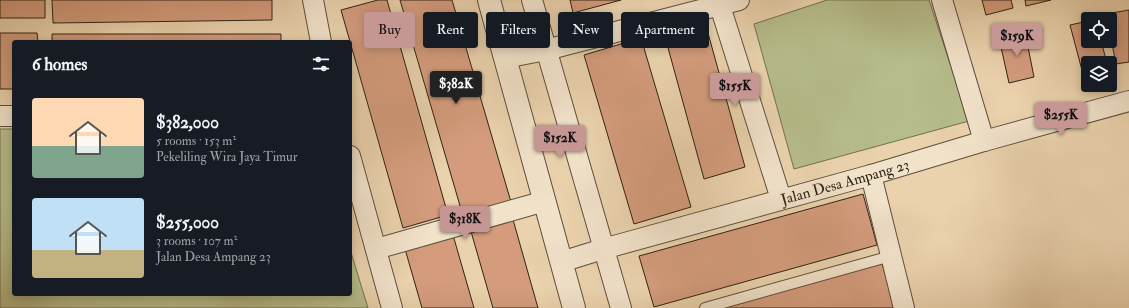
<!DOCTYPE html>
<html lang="en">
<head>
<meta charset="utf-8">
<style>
  :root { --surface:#171b24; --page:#242831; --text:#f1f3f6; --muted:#9ea1a6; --accent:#c59692 }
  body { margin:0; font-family:"IM FELL Double Pica",serif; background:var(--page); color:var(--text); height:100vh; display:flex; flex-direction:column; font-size:15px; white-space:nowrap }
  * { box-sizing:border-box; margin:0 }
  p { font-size:13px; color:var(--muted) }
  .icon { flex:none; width:22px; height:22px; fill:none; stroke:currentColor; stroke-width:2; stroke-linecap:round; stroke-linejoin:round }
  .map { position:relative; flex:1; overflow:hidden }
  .sheet { position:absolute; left:12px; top:40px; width:340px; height:256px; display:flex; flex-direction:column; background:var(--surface); border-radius:4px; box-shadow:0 2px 10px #0003 }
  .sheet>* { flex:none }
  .hud { position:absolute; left:364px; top:12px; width:380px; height:36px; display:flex; gap:8px }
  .buttons { position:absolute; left:1081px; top:12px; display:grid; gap:8px }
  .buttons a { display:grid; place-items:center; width:36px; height:36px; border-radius:4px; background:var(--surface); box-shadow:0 2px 10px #0003; font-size:20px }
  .price { position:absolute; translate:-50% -34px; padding:0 9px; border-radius:4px; background:var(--accent); color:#111; font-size:13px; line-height:26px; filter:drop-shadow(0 1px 2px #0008) }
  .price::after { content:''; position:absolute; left:50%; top:24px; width:12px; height:9px; margin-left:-6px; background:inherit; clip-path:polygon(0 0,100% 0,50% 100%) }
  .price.selected { background:#222; color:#fff }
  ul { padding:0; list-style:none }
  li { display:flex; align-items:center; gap:12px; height:100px; padding:0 20px }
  li span { display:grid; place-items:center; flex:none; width:112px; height:80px; border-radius:4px; color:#555 }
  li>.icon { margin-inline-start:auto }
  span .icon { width:48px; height:48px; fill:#fffc; stroke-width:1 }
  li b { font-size:17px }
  h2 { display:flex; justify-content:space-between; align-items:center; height:48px; padding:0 20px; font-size:17px }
  .chip { padding:0 14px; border-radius:4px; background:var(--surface); box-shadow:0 2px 10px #0003; font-size:14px; line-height:36px }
  .chip.selected { background:var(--accent); color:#111 }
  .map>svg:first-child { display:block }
  .green { fill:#b6bc8a; stroke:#727050 }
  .building { fill:#d49c7d; stroke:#2f2315 }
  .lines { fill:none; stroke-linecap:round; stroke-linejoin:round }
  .service-casing { stroke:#5e4f3b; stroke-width:12 }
  .minor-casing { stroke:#5e4f3b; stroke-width:22 }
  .tertiary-casing { stroke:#5e4f3b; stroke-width:24 }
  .service { stroke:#f1e2ca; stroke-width:10 }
  .minor { stroke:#f1e2ca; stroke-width:20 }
  .tertiary { stroke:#f1e2ca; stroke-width:22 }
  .labels { text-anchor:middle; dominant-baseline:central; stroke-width:3; stroke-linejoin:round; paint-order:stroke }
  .street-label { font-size:15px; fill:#2f2315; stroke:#f1e2ca }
</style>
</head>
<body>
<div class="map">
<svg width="1129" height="308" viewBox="0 0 1129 308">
  <rect width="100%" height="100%" fill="#ead2ad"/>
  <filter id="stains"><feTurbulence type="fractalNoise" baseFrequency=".005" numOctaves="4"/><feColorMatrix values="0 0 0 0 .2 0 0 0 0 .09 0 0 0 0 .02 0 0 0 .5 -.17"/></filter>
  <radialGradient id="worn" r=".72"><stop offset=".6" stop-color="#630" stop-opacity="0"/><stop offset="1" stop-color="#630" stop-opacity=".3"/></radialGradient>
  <path class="green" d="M827,0H929L969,121L794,169L754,24Z
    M0,129H14V294H350V249L368,308H0Z"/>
  <path class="building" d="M0,0H45V18H0Z
    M52,0H272V20L53,23Z
    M378,0H387L448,215L403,228L341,10Z
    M400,0H452L511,202L463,216Z
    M570,0H621L573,13Z
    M982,0H1011L1013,8L986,15Z
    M1025,0H1051L1026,6Z
    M1129,10V62L1116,64L1110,34V19H1107L1106,14Z
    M1088,21V41H1101L1107,63H1088V73L1083,74L1070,25Z
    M1025,32L1034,77L1009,83L999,38Z
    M0,33H37L38,42H14V89H0Z
    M708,33L745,167L704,179L667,44Z
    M52,34H281V42H52Z
    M641,38L691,207L634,224L584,55Z
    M863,194L877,245L654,307L639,256Z
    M512,216L538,308H493L470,228Z
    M453,235L474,308H422L405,249Z
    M882,263L895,308H721Z"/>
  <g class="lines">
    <defs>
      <path id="service" d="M705,308L891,256"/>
      <g id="minor">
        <path d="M313,0L321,42"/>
        <path d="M532,0L621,308"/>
        <path d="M942,0L984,141"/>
        <path d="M720,6L781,199"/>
        <path d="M505,58L546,50L739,0"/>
        <path d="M0,116H14"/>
        <path d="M350,156L392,308"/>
        <path d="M871,175L904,308"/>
        <path d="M376,249L545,201"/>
        <path id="s1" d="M561,262L603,249L871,175L984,141L1129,101"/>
      </g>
      <path id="tertiary" d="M489,0L574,308"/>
    </defs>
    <use href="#service" class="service-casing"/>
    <use href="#minor" class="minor-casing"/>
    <use href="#tertiary" class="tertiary-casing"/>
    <use href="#service" class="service"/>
    <use href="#minor" class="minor"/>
    <use href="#tertiary" class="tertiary"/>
  </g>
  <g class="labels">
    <g class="street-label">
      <text stroke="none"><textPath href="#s1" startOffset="295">Jalan Desa Ampang 23</textPath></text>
    </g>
  </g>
  <rect width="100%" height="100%" filter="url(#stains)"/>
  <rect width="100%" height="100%" fill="url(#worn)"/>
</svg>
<div class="buttons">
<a><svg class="icon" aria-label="locate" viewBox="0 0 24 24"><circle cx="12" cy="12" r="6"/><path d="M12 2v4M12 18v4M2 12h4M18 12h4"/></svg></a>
<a><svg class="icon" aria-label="layers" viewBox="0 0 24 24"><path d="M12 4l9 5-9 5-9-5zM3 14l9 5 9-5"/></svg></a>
</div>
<b class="price" style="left:1017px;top:57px">$159K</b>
<b class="price selected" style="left:456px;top:105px">$382K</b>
<b class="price" style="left:735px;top:107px">$155K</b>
<b class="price" style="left:1061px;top:136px">$255K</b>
<b class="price" style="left:560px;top:159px">$152K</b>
<b class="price" style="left:465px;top:240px">$318K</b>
<div class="hud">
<a class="chip selected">Buy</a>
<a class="chip">Rent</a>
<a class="chip">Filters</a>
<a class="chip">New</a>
<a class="chip">Apartment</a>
</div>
<section class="sheet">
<h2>6 homes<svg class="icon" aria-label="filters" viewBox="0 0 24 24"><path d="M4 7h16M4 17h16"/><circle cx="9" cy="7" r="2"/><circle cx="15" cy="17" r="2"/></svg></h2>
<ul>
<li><span style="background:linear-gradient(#ffd9b3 60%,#7fa58c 0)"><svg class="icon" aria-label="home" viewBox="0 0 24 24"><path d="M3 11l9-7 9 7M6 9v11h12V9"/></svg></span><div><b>$382,000</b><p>5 rooms · 153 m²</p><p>Pekeliling Wira Jaya Timur</p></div></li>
<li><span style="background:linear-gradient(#bfe0f5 65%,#c2b280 0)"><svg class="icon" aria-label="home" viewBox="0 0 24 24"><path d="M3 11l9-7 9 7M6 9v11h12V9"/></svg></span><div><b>$255,000</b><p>3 rooms · 107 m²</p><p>Jalan Desa Ampang 23</p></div></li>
</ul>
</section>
</div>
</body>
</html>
